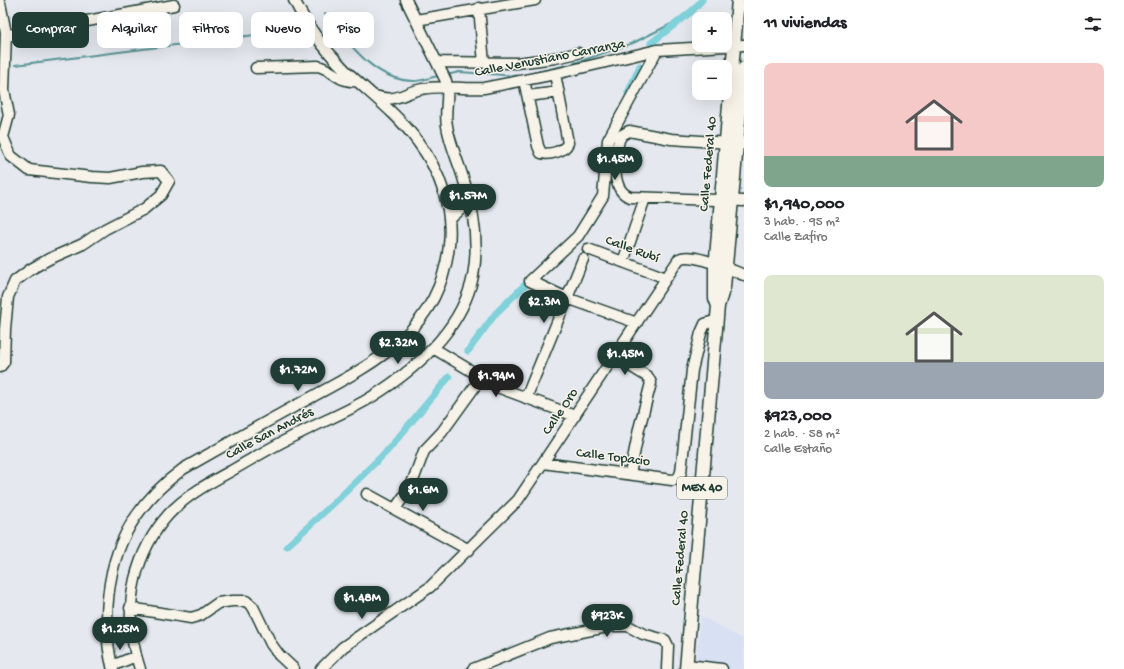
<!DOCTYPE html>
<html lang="es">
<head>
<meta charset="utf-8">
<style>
  :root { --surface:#fff; --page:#f2f2f2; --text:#202124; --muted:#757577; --accent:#1f3d34 }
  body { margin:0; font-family:"Gochi Hand",sans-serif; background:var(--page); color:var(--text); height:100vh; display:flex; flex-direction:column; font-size:15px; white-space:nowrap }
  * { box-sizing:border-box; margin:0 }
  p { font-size:13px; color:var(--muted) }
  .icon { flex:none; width:22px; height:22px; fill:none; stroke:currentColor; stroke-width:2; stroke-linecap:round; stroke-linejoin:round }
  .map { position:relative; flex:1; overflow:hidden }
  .details { display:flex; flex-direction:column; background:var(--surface); width:380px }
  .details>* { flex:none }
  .hud { position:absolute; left:12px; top:12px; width:380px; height:36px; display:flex; gap:8px }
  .buttons { position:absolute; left:692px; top:12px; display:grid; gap:8px }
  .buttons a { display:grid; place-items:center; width:40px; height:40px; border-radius:8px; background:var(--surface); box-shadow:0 4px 16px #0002; font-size:20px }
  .price { position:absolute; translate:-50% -34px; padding:0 9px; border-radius:14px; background:var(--accent); color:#fff; font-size:13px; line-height:26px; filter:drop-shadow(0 1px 2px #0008) }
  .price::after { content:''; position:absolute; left:50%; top:24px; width:12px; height:9px; margin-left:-6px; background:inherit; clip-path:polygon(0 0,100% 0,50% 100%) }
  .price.selected { background:#222; color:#fff }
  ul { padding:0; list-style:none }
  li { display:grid; align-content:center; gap:8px; height:212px; padding:0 20px }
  li span { display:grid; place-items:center; height:124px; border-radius:8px; color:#555 }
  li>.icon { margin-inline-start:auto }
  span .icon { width:72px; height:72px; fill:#fffc; stroke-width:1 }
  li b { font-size:17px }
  h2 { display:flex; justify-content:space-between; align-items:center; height:48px; padding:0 20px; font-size:17px }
  .tag { padding:0 14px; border-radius:8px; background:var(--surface); box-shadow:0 4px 16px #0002; font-size:14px; line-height:36px }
  .tag.selected { background:var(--accent); color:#fff }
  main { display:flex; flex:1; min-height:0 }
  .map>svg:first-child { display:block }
  .built { fill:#d8e0f4 }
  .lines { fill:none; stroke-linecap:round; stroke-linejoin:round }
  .stream { stroke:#599698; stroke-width:2 }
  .canal { stroke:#80d1da; stroke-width:7 }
  .minor-casing { stroke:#1f3d34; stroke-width:13 }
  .major-casing { stroke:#1f3d34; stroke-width:15 }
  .minor { stroke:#f7f3e8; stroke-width:10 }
  .major { stroke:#f7f3e8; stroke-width:12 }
  .labels { text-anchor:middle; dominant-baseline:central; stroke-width:3; stroke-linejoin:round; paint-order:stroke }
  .shield { fill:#f7f3e8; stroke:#60746a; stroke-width:1 }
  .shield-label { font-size:13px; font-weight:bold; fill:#1f3d34 }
  .street-label { font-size:14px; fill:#1f3d34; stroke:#f7f3e8 }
</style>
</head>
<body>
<main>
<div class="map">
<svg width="744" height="669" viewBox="0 0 744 669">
  <rect width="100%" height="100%" fill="#e5e8ef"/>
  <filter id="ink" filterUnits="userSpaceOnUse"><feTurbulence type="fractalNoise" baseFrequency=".025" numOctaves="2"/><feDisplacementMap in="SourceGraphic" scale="8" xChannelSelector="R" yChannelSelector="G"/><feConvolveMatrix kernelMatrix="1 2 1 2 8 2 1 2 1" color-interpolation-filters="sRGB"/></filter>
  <g filter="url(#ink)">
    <path class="built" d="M701,616L744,640V669H695Z"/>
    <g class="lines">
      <path class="stream" d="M325,14C348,42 374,81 414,81C422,81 431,77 439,76
        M15,65L296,30
        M533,73L572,64L633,43L687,16
        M447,75L459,72L520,76"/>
      <path class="canal" d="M651,43L692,11L702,0
        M628,93L640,66
        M468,351L496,313L532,278
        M287,546L334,503L387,451L449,377"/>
      <defs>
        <path id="minor" d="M0,3L6,33L4,90L9,115L3,137L11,156L29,170L92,177L110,178L142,172L161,171L169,181L161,195L144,209L105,229L83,244L49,259L31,269L15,281L8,297L5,329L4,362L0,367
          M479,8L484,63
          M416,20L535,0
          M6,33L11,35L174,5
          M438,62L517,63L555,58L578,53
          M256,68L318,66C334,70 339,83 357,81
          M524,80L538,146L541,153C549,155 564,152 568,143L555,74
          M375,96C397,103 402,93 422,89C443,84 463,90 484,88L555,74L657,50L744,45
          M528,96L559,92
          M744,144L671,139L629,131L622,135L619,140C615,157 610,190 630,197L744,201
          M450,219L470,201
          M588,249L666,278
          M623,262L645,198
          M637,323L567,298L530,281L578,236L603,196L608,140L657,50
          M433,348L500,388L575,416
          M614,356L648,377L651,383L639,429L630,474
          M526,398L583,259
          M543,463L672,480L678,479L681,472L692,370L701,333L705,324L717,320
          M367,494L469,550
          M395,509L411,486L424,451L442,432L481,378
          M130,608L191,618L201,615L218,603L232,601H246L253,607L271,644L279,655L294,669
          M687,665L722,669
          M112,666L136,656
          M113,669C108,653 107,635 107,618C108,553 131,507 183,469C221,447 259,426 297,405C367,367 440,335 449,245C453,208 440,171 418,142C398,114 369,93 345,70C324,49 307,26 294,0
          M140,669C130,640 128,609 135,579C141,555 152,533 168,515C185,496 209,483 231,471C253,458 275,445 298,434C321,422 347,412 370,398C415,370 462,330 473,276C479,244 474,211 464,181C459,163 450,145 447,126C444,111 450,96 446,81L406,0
          M321,669L343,647L430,587L518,500L679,259C691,251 731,270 744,275
          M473,669L550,638L612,626H628L643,634L665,640L668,646L667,669"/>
        <path id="major" d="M718,306L715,298V269L738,0
          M686,669L718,306L724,287L744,68"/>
      </defs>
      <use href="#minor" class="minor-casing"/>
      <use href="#major" class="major-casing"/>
      <use href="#minor" class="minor"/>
      <use href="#major" class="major"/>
    </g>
  </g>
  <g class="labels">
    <rect class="shield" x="677" y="477" width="50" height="22" rx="3"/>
    <g class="shield-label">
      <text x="702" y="488">MEX 40</text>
    </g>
    <g class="street-label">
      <text transform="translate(550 59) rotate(-11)">Calle Venustiano Carranza</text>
      <text transform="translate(709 164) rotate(-85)">Calle Federal 40</text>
      <text transform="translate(632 250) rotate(20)">Calle Rubí</text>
      <text transform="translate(561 412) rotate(-56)">Calle Oro</text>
      <text transform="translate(270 434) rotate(-28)">Calle San Andrés</text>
      <text transform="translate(613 458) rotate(7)">Calle Topacio</text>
      <text transform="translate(681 558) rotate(-85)">Calle Federal 40</text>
    </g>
  </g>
</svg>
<div class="buttons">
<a>+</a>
<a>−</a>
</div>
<b class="price" style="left:615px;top:181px">$1.45M</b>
<b class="price" style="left:468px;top:218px">$1.57M</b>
<b class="price" style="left:544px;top:324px">$2.3M</b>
<b class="price" style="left:398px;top:365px">$2.32M</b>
<b class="price" style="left:625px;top:376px">$1.45M</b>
<b class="price" style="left:298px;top:392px">$1.72M</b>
<b class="price selected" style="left:496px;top:398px">$1.94M</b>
<b class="price" style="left:423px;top:512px">$1.6M</b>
<b class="price" style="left:362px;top:620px">$1.48M</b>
<b class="price" style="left:607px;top:638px">$923K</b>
<b class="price" style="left:120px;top:651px">$1.25M</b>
<div class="hud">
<a class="tag selected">Comprar</a>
<a class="tag">Alquilar</a>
<a class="tag">Filtros</a>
<a class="tag">Nuevo</a>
<a class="tag">Piso</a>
</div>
</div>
<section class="details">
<h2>11 viviendas<svg class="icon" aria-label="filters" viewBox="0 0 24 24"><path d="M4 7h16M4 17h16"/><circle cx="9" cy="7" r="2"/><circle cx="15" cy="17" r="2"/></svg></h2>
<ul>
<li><span style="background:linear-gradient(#f6c9c9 75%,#7fa58c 0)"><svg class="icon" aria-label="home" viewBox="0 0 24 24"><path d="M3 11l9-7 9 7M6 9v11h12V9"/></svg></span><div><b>$1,940,000</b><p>3 hab. · 95 m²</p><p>Calle Zafiro</p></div></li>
<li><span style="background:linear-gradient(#dfe7d0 70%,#9aa5b1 0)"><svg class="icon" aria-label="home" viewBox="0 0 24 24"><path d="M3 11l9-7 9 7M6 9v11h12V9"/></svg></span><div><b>$923,000</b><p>2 hab. · 58 m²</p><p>Calle Estaño</p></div></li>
</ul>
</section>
</main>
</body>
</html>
